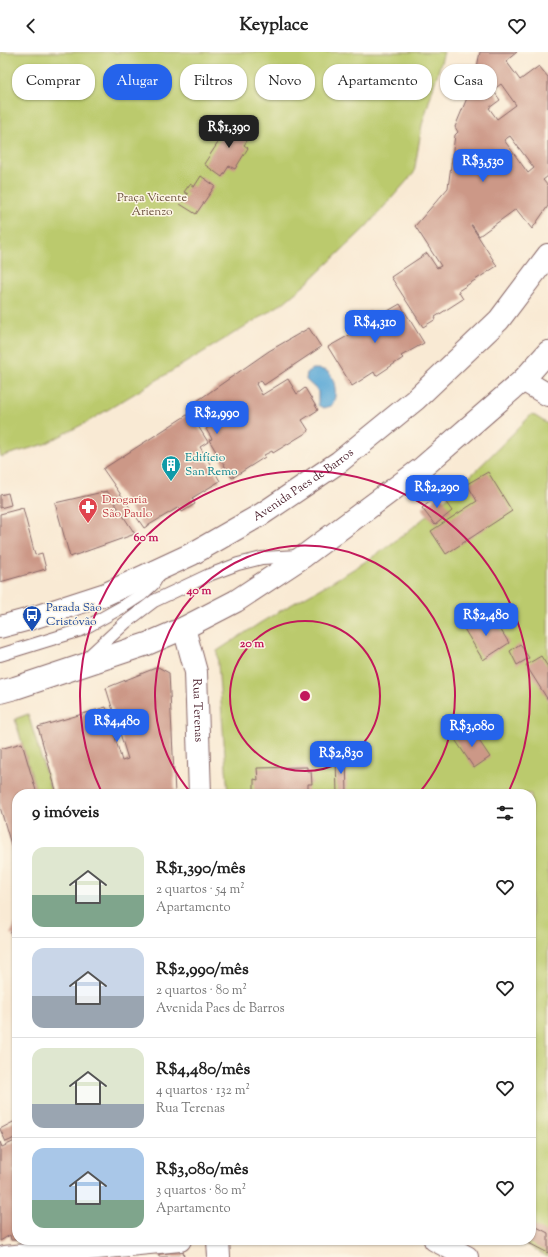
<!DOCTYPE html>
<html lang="pt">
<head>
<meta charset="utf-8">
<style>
  :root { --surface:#fff; --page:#f6f6f6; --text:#222; --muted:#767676; --line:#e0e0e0; --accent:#2563eb }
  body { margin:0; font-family:"Sorts Mill Goudy",serif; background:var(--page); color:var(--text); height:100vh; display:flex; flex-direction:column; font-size:15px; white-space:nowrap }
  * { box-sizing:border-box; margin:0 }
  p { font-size:13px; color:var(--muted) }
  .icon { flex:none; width:22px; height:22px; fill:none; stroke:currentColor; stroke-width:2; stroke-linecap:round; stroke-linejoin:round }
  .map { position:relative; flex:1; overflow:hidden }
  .panel { position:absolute; left:12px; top:737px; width:524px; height:456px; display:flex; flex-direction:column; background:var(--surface); border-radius:16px; box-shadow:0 1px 3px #0004 }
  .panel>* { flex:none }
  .hud { position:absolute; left:12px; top:12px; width:524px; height:36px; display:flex; gap:8px }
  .price { position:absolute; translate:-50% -34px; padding:0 9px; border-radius:8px; background:var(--accent); color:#fff; font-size:13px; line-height:26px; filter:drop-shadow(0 1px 2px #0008) }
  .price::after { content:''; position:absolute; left:50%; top:24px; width:12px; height:9px; margin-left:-6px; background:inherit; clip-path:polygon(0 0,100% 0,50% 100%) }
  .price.selected { background:#222; color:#fff }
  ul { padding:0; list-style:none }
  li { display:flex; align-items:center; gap:12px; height:100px; padding:0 20px }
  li+li { border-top:1px solid var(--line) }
  li span { display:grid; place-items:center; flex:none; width:112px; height:80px; border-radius:12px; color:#555 }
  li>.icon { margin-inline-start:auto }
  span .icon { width:48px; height:48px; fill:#fffc; stroke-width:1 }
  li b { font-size:17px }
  h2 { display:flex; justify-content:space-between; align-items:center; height:48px; padding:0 20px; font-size:17px }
  .pill { padding:0 14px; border-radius:16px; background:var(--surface); box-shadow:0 1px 3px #0004; font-size:14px; line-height:36px }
  .pill.selected { background:var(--accent); color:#fff }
  header { display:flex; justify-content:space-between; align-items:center; height:52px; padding:0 20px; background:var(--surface); font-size:18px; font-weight:800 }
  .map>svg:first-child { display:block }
  .green { fill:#bbca6d; stroke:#82744c }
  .water { fill:#5faad7; stroke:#546481 }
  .building { fill:#cc9887; fill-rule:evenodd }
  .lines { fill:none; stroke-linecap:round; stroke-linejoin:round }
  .service-casing { stroke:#876666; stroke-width:14 }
  .minor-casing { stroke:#876666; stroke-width:24 }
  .primary-casing { stroke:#876666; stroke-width:24 }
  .service { stroke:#fff; stroke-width:12 }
  .minor { stroke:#fff; stroke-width:22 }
  .primary { stroke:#fff; stroke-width:22 }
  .ring { fill:none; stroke:#c2185b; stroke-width:2 }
  .labels { text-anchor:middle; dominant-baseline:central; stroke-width:3; stroke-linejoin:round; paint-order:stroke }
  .park-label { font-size:12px; fill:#6c523f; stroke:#fcf5e5 }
  .culture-label { font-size:12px; fill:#0d838f; stroke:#fcf5e5; text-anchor:start }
  .street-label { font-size:12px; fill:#4a1f2b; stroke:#fcf5e5 }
  .health-label { font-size:12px; fill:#be3a42; stroke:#fcf5e5; text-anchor:start }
  .transit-label { font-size:12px; fill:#164399; stroke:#fcf5e5; text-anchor:start }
  .centre { fill:#c2185b; stroke:#fcf5e5; stroke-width:2 }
  .ring-label { font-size:12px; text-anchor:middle; font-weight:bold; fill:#c2185b; stroke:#fcf5e5; stroke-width:3; stroke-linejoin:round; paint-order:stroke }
</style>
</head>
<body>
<header><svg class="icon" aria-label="back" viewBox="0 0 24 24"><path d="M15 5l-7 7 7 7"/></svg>Keyplace<svg class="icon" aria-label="heart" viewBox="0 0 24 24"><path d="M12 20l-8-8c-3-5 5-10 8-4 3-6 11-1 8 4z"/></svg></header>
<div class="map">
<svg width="548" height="1205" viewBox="0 0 548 1205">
  <rect width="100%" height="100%" fill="#fcf5e5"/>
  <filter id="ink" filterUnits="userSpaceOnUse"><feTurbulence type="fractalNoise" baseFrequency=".025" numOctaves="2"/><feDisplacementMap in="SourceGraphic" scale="8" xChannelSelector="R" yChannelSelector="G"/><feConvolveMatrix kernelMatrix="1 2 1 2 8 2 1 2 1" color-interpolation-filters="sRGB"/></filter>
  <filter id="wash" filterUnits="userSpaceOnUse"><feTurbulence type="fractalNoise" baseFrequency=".012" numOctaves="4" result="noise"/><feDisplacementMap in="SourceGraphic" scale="16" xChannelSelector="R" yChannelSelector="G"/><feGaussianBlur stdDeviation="0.9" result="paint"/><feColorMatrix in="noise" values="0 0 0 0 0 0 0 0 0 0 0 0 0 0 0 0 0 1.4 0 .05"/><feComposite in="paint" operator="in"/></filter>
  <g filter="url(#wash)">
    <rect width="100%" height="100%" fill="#f9ead4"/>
    <path class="green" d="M0,0H444L422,73L414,121L365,176L306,232L283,251L210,296L89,369L45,392L0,405Z
      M532,362L548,372V1205L517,1188H531V742H228L217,599C231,590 246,580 260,571C299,547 340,527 377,502C433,464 485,410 532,362Z
      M28,662L52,742H37L15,667Z"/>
    <path class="water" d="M312,317C317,317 323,317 328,320C336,327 338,346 331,354L323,356L318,353V339L306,328L307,320Z"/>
    <g id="blocks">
      <path class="building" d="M480,0H517L506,9L520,28L539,14L548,25V124L543,128L548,134V154L532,177L516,157L479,184L472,173H471L497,214L458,239L463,247L435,265L436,267L423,275L391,225L427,201L437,216L441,214L415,174L448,136L455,83L458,80L455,75L472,34L473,36ZM501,32L516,53L497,67L489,56L500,48L493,38ZM510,84L534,116L528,121L504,88Z
        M233,68L252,82L244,93L248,96L235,117L229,114L222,125L204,112Z
        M201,124L215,134L196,162L180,152L188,142L184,140L190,132L194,135Z
        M400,252L424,291L401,304L403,306L376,324L374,320L352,334L328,295L353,281L348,272L370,259L374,267Z
        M309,276L321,295L264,333L261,328L256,332L262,343L288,327L297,342L305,336L318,358L302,368L309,379L273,401L272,399L264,403L265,405L232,426L209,388L212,387L206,377L219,368L216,363L198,374L208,390L200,395L220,429L192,446L195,452L182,460L179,455L144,476L103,417L190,361L187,356L269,299Z
        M488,420L512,459L446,502L431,479L477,449L467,432Z
        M107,439L135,482L70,505L55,451Z
        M8,441L11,453L0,456V443Z
        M440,442L452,459L435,473L422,456Z
        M23,456L35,503L42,501L46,517L0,530V462Z
        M492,564L509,591L483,608L463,575L475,568L478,571Z
        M520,592L529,606L517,613L510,599Z
        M541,604L548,615V648L526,613Z
        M158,615L169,621L175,742H57L38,675L106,655L122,709L128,707L106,636Z
        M470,675L490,705L474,716L454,686Z
        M22,691L37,742H17V813L0,755V697Z
        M341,702L345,703L346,706L347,742H337L336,707V705Z
        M307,715V719H311L312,732H308V742H254V727L258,728L257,716Z
        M17,869V885L10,882Z
        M15,1069L17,1072V1085L6,1090L0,1077Z
        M17,1088V1116L13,1118L17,1127V1188H11L10,1183L0,1189V1090L2,1095Z
        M531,1172L548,1181V1201L523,1188H531Z
        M183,1199L184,1205H159V1202Z"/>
    </g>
  </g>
  <g filter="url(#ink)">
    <use href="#blocks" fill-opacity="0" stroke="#876666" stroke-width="1"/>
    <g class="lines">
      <defs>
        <path id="service" d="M0,603L81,578L124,554L141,543L153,532L161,519
          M85,608L125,571L154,549L209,523L238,512L262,506L298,504"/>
        <g id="minor">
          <path d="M523,328L548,343"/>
          <path id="s1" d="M184,576L196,620L200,742"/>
          <path d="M218,1188L219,1205"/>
          <path d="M435,1188L467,1205"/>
          <path d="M5,1205L180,1188"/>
        </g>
        <g id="primary">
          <path id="s2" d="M0,575L26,568L106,542L192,502L262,462L339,410L415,348L499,268L548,203"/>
          <path d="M0,640L15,636L147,592L184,576L236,549L304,504L422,416L523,328L548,300"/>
        </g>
      </defs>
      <use href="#service" class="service-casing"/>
      <use href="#minor" class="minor-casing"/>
      <use href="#primary" class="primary-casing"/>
      <use href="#service" class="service"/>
      <use href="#minor" class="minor"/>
      <use href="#primary" class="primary"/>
    </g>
  </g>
  <g class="ring">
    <circle cx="305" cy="644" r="75"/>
    <path d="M191 741A150 150 0 1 1 419 741"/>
    <path d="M102 741A225 225 0 1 1 508 741"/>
  </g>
  <defs>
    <symbol id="building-pin" viewBox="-11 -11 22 30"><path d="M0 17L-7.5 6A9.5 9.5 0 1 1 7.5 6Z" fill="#0f9aa8" stroke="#fcf5e5"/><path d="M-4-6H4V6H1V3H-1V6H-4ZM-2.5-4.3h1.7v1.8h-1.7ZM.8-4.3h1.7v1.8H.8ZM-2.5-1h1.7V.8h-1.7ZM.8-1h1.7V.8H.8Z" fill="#fff"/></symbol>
    <symbol id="pharmacy-pin" viewBox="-11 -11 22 30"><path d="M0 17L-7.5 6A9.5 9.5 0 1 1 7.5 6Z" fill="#e0444e" stroke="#fcf5e5"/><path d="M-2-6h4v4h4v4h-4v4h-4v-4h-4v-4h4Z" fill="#fff"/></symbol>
    <symbol id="bus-pin" viewBox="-11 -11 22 30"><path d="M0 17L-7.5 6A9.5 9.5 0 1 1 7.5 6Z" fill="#1a4fb4" stroke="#fcf5e5"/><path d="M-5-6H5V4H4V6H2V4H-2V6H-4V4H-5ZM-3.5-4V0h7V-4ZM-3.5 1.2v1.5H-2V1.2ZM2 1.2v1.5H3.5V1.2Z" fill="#fff"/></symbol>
  </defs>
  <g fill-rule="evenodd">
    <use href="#building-pin" x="160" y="402" width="22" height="30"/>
    <use href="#pharmacy-pin" x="77" y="444" width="22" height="30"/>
    <use href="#bus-pin" x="21" y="552" width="22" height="30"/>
  </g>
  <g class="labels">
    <g class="park-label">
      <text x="152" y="146">Praça Vicente<tspan x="152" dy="14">Arienzo</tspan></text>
    </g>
    <g class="culture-label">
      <text x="185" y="406">Edifício<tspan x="185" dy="14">San Remo</tspan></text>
    </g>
    <g class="street-label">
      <text stroke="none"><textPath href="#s2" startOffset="337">Avenida Paes de Barros</textPath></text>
      <text stroke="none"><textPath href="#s1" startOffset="84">Rua Terenas</textPath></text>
    </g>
    <g class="health-label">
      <text x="102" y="448">Drogaria<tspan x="102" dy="14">São Paulo</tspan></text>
    </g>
    <g class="transit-label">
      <text x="46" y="556">Parada São<tspan x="46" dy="14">Cristóvão</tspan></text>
    </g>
  </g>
  <circle cx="305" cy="644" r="6" class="centre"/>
  <g class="ring-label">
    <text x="146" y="489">60 m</text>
    <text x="199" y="542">40 m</text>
    <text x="252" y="595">20 m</text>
  </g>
</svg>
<b class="price selected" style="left:229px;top:97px">R$1,390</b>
<b class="price" style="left:483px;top:131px">R$3,530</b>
<b class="price" style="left:375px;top:292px">R$4,310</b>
<b class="price" style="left:217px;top:383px">R$2,990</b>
<b class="price" style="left:437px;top:457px">R$2,290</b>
<b class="price" style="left:486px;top:585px">R$2,480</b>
<b class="price" style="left:117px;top:691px">R$4,480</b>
<b class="price" style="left:472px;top:696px">R$3,080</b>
<b class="price" style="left:341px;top:723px">R$2,830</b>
<div class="hud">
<a class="pill">Comprar</a>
<a class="pill selected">Alugar</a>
<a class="pill">Filtros</a>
<a class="pill">Novo</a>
<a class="pill">Apartamento</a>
<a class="pill">Casa</a>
</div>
<section class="panel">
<h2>9 imóveis<svg class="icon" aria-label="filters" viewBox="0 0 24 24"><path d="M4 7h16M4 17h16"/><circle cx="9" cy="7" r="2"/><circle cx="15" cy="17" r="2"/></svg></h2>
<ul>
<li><span style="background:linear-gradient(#dfe7d0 60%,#7fa58c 0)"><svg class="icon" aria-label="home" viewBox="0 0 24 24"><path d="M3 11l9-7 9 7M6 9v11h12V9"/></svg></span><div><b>R$1,390/mês</b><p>2 quartos · 54 m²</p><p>Apartamento</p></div><svg class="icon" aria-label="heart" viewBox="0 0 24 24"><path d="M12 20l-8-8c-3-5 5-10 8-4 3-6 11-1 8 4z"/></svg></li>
<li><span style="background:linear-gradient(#c9d6e8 60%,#9aa5b1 0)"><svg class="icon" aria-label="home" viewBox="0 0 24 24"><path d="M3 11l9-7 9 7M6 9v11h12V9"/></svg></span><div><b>R$2,990/mês</b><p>2 quartos · 80 m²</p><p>Avenida Paes de Barros</p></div><svg class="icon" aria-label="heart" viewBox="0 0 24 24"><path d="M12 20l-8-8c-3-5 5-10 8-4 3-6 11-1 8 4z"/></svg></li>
<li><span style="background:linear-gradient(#dfe7d0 70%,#9aa5b1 0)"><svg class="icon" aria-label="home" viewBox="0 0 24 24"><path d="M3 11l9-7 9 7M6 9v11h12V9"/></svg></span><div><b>R$4,480/mês</b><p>4 quartos · 132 m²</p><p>Rua Terenas</p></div><svg class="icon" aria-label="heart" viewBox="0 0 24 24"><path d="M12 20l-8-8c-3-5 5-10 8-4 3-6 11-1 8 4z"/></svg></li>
<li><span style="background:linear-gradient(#a9c7e8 65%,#7fa58c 0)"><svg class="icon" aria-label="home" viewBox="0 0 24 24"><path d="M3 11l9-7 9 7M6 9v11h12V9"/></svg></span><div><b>R$3,080/mês</b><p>3 quartos · 80 m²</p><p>Apartamento</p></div><svg class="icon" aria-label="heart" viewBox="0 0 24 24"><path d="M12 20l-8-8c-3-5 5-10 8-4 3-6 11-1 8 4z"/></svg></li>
</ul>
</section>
</div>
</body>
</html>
